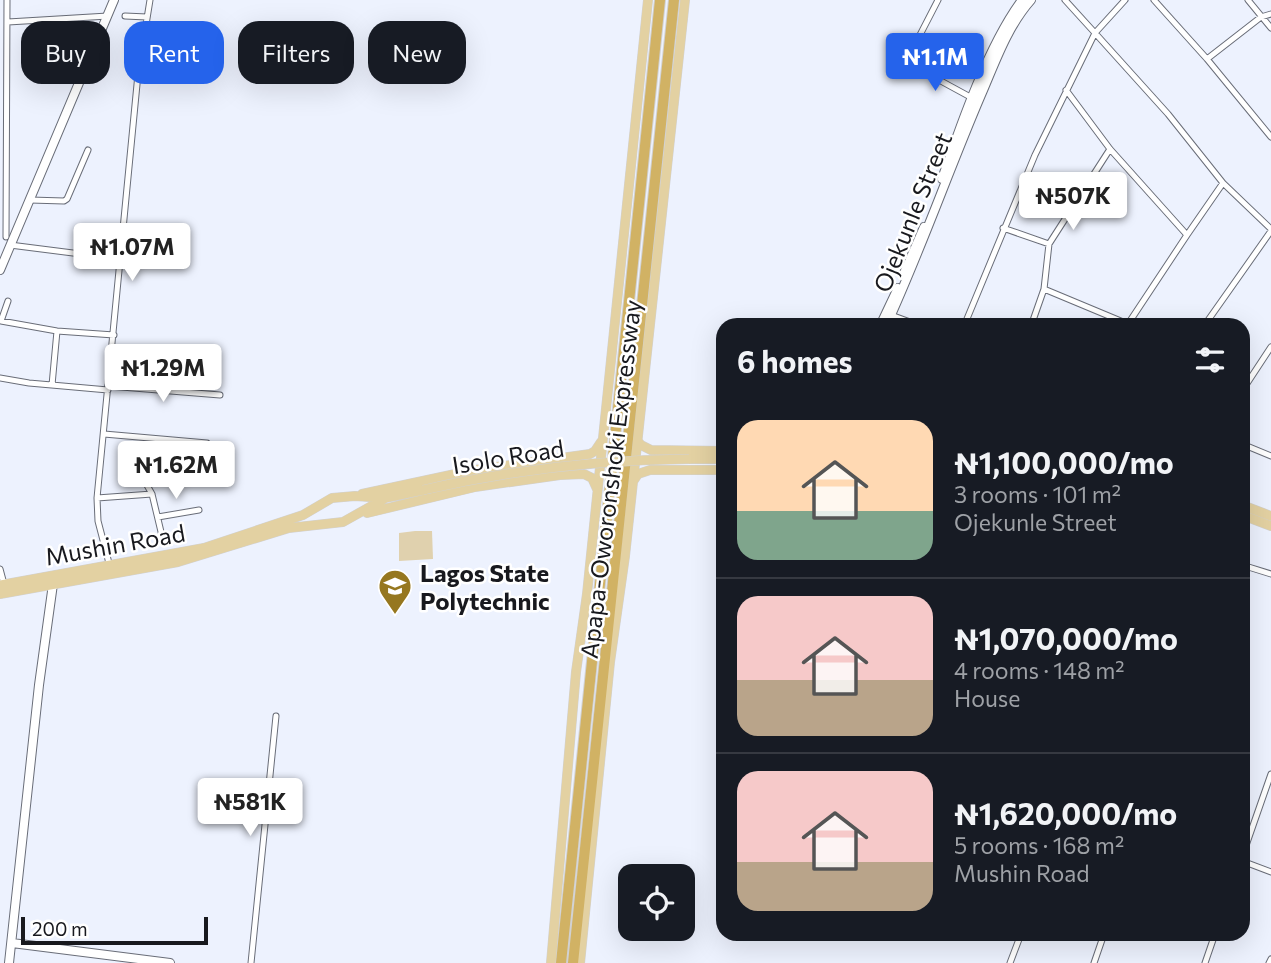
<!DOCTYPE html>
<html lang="en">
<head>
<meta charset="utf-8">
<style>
  :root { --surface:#171b24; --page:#242831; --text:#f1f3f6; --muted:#9ea1a6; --line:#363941; --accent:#2563eb }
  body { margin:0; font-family:Commissioner,sans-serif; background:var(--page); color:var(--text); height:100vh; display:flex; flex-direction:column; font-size:26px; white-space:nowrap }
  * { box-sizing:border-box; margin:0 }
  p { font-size:23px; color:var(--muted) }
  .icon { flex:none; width:38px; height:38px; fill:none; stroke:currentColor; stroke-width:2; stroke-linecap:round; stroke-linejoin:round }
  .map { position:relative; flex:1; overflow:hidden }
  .side { position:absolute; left:716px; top:318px; width:534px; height:623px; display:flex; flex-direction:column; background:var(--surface); border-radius:21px; box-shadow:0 7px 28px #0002 }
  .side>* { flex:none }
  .hud { position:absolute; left:21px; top:21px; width:590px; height:63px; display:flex; gap:14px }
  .fabs { position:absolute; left:618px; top:864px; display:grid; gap:14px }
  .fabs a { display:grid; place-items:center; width:77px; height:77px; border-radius:14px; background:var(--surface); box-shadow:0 7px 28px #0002; font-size:35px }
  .scale { position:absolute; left:21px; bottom:18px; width:187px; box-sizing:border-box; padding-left:7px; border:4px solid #18191e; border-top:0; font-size:19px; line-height:24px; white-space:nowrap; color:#18191e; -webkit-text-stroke:5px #fff; paint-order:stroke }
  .price { position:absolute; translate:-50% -60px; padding:0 16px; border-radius:7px; background:#fff; color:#222; font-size:23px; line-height:46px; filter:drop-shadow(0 2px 4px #0008) }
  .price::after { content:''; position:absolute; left:50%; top:42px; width:21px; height:16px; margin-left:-10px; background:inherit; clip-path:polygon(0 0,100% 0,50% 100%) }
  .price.active { background:var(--accent); color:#fff }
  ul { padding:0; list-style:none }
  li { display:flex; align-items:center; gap:21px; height:175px; padding:0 21px }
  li+li { border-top:2px solid var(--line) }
  li span { display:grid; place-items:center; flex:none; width:196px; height:140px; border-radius:21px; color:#555 }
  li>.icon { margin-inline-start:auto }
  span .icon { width:84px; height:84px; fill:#fffc; stroke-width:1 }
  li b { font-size:30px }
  h2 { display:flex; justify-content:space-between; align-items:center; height:84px; padding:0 21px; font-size:30px }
  .chip { padding:0 24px; border-radius:21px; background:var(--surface); box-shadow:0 7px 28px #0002; font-size:24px; line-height:63px }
  .chip.active { background:var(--accent); color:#fff }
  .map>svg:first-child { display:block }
  .pitch { fill:#e0d1ae }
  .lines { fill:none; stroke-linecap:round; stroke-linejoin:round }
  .street-casing { stroke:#696d78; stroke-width:7 }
  .secondary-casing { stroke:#696d78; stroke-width:10 }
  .primary-casing { stroke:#d1d1d2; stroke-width:10 }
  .highway-casing { stroke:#d1d1d2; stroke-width:12 }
  .street { stroke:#fff; stroke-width:5 }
  .secondary { stroke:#fff; stroke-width:8 }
  .primary { stroke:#e3d1a2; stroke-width:9 }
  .highway { stroke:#d1b264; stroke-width:10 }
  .primary-bridge-casing { stroke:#d1d1d2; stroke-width:10; stroke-linecap:butt }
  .primary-bridge { stroke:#e3d1a2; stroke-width:9 }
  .labels { text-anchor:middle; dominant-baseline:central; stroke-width:5; stroke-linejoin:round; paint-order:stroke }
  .street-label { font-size:24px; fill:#18191e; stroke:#fff }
  .poi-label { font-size:24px; font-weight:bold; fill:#18191e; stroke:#fff; text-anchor:start }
</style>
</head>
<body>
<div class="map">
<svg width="1271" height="963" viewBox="0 0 1271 963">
  <rect width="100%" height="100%" fill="#edf2fe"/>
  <path class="pitch" d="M415,531H432L433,559L399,561V533Z"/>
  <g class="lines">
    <defs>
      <path id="street" d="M938,0L906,62L974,99
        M1154,0L1207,59L1271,137
        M1248,0L1271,28
        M125,16L147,17
        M8,22L108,16
        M1207,59L1261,17L1271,14
        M1066,90L1110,149L1187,235L1223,183L1168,114L1095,33L1125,0
        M1223,183L1271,229
        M30,200L64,201L67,199L88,150
        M1003,228L1049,244L1110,149
        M6,237L7,0
        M1049,244L1044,289L1128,324L1187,235
        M10,245L120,259
        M8,301L1,321L57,331L114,335
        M891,315L921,326
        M964,326L1035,155L1095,33L1065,0
        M1031,326L1044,289
        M1204,326L1271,231
        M0,378L29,383L108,390
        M52,385L57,331
        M109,386L220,395
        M1242,391L1271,347
        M104,434L207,443
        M1242,444L1271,456
        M152,494L144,480V472L184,474
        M97,498L152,494L162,536
        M158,517L199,510
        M1242,528L1247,517
        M1242,565L1271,574
        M110,567L98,521L97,498L138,74L150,0
        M0,569L4,584
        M1242,857L1271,774
        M1242,861L1271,872
        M251,963L276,716
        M1010,963L1021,934
        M1094,963L1104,934
        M1205,963L1215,934
        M1269,963L1271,959"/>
      <path id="secondary" d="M942,179C961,124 988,46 1022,0
        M0,270L114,0
        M904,273L924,227
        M880,326L898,288
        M886,326C921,250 948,172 981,95C995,63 1007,27 1031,0
        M12,943L170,963
        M9,963L39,685L53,584"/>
      <path id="primary" d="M637,440L641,445L651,450L723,451
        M689,459H723
        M634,480L638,474L650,470H723
        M362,494L474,470L590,454L595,451L601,442
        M1242,505L1271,516
        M367,513L475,487L560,475L584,474L592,478L597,489
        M1242,515L1271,526
        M0,585L204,548L303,515L332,498L355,496L385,498L423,490
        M0,594L178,562L289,528L343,522L384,499
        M551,963L576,672L587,594L648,0
        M580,963L610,662L625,556L685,0"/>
      <path id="highway" d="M561,963L660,0
        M573,963L674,0"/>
    </defs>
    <use href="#street" class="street-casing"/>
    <use href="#secondary" class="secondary-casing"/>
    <use href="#primary" class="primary-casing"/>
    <use href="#highway" class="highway-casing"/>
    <use href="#street" class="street"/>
    <use href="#secondary" class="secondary"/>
    <use href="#primary" class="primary"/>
    <use href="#highway" class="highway"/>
    <defs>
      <path id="primary-bridge" d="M423,490C510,470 599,460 689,459"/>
    </defs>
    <use href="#primary-bridge" class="primary-bridge-casing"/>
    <use href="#primary-bridge" class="primary-bridge"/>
  </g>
  <defs>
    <symbol id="university-pin" viewBox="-11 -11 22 30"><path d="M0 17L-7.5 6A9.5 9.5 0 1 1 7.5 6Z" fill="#96771f" stroke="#fff"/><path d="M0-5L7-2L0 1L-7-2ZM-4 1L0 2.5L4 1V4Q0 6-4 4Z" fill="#fff"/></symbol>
  </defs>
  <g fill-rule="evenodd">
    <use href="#university-pin" x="376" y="567" width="38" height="52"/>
  </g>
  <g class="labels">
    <g class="street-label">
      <text transform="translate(912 212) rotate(-68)">Ojekunle Street</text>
      <text transform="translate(508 456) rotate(-9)">Isolo Road</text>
      <text transform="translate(610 479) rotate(-83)">Apapa-Oworonshoki Expressway</text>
      <text transform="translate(115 544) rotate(-10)">Mushin Road</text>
    </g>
    <g class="poi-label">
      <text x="420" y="572">Lagos State<tspan x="420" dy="28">Polytechnic</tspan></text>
    </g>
  </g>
</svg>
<div class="fabs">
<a><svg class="icon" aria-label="locate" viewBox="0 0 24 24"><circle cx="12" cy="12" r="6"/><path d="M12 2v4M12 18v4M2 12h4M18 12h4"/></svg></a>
</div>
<div class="scale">200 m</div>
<b class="price active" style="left:935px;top:93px">₦1.1M</b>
<b class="price" style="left:1073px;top:232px">₦507K</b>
<b class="price" style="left:132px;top:283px">₦1.07M</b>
<b class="price" style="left:163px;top:404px">₦1.29M</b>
<b class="price" style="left:176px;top:501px">₦1.62M</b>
<b class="price" style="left:250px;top:838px">₦581K</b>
<div class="hud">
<a class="chip">Buy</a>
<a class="chip active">Rent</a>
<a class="chip">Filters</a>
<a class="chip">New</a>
</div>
<section class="side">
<h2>6 homes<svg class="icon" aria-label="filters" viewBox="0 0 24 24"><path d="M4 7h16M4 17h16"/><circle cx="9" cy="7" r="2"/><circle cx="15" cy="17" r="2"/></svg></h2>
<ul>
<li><span style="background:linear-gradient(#ffd9b3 65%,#7fa58c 0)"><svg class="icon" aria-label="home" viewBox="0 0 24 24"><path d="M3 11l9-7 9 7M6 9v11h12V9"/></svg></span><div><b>₦1,100,000/mo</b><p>3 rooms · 101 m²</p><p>Ojekunle Street</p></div></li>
<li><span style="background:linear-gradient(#f6c9c9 60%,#b9a48a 0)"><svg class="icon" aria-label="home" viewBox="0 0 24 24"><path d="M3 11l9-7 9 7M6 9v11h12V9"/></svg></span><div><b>₦1,070,000/mo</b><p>4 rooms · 148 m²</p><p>House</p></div></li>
<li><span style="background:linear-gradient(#f6c9c9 65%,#b9a48a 0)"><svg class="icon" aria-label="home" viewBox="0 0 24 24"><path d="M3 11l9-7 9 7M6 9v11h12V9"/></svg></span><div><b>₦1,620,000/mo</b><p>5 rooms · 168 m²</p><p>Mushin Road</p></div></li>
</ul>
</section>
</div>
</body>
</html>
